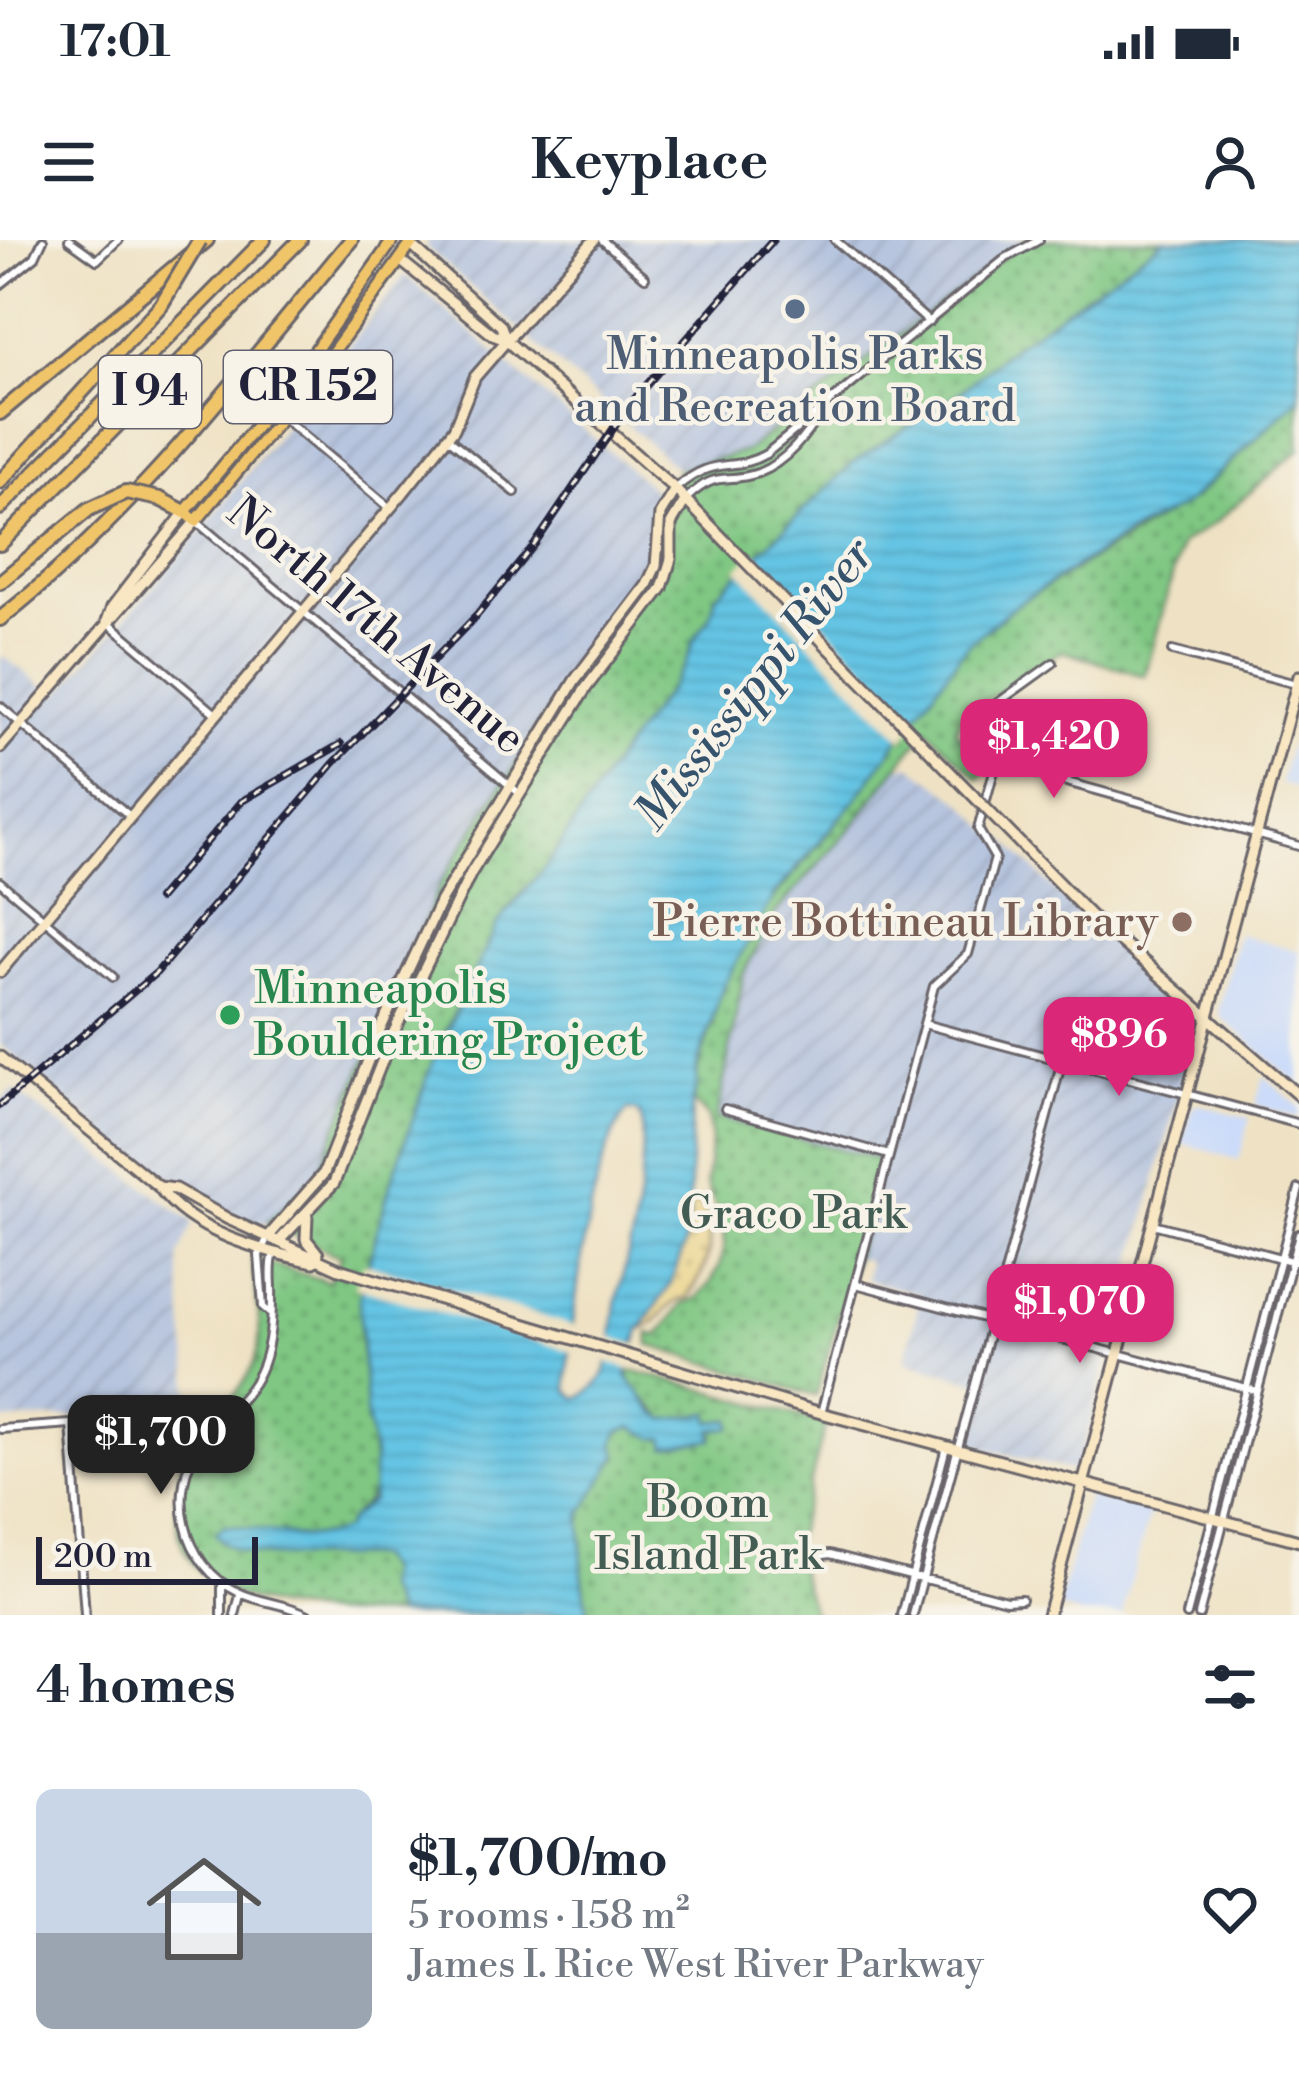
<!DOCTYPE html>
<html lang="en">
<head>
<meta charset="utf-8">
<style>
  :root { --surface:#fff; --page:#f2f2f3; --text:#1f2937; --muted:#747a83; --line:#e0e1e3; --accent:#db2777 }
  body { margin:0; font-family:"Libre Bodoni",serif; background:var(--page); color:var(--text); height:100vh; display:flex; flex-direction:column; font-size:45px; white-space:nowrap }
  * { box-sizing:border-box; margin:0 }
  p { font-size:39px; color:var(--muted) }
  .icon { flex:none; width:66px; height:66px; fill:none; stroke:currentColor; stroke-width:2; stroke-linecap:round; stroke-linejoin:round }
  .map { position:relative; height:1375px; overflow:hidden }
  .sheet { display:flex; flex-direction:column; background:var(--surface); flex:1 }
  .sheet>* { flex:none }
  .scale { position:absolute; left:36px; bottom:30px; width:222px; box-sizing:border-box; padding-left:12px; border:6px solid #22223b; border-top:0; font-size:33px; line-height:42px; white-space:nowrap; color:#22223b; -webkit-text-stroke:9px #f7f3e8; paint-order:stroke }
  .price { position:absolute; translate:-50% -102px; padding:0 27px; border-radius:24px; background:var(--accent); color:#fff; font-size:39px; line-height:78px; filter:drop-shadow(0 3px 6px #0008) }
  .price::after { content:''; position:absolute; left:50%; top:72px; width:36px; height:27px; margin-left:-18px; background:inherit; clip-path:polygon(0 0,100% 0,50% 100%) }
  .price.on { background:#222; color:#fff }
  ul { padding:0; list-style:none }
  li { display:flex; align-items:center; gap:36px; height:300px; padding:0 36px }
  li+li { border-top:3px solid var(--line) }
  li span { display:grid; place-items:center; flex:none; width:336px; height:240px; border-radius:18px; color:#555 }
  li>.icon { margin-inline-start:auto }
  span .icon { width:144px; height:144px; fill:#fffc; stroke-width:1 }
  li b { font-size:51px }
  h2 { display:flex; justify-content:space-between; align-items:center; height:144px; padding:0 36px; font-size:51px }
  .status { display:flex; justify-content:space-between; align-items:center; height:84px; padding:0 60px; background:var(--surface); direction:ltr }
  .status svg { height:33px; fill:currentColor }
  header { display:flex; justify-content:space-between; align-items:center; height:156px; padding:0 36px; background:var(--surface); font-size:54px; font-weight:700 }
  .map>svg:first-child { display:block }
  .built { fill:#cbdbf9 }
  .industrial { fill:url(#industrial-furrows) }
  .sand { fill:url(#sand-dots); stroke:#887e6c; stroke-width:3 }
  .park { fill:url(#park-dots); stroke:#51745f; stroke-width:3 }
  .water { fill:url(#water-rules); stroke:#44738f; stroke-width:3; fill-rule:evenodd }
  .pier { fill:#efe2c4 }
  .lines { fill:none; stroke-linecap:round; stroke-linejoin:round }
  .street-casing { stroke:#6a656b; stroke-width:12 }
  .secondary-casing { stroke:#6a656b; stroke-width:15 }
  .primary-casing { stroke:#6a656b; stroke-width:16 }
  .highway-casing { stroke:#6a656b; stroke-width:18 }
  .street { stroke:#fff; stroke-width:6 }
  .secondary { stroke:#f9e7c3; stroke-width:9 }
  .primary { stroke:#f0c469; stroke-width:10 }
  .highway { stroke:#f0c469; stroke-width:12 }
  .rail-casing { stroke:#22223b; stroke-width:8 }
  .rail { stroke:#f7f3e8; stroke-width:3; stroke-dasharray:9; stroke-linecap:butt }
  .secondary-bridge-casing { stroke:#6a656b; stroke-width:15; stroke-linecap:butt }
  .highway-bridge-casing { stroke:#6a656b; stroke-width:18; stroke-linecap:butt }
  .secondary-bridge { stroke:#f9e7c3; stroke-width:9 }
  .highway-bridge { stroke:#f0c469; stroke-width:12 }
  .service-dot { fill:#5c6f8a; stroke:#f7f3e8; stroke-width:4.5 }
  .education-dot { fill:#8d6e63; stroke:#f7f3e8; stroke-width:4.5 }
  .leisure-dot { fill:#2e9e5b; stroke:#f7f3e8; stroke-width:4.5 }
  .labels { text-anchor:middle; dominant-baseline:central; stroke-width:9; stroke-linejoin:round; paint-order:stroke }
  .shield { fill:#f7f3e8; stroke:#62616f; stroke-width:3 }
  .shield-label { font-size:42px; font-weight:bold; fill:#22223b }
  .service-label { font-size:45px; fill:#4e5e75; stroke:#f7f3e8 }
  .street-label { font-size:45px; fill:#22223b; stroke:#f7f3e8 }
  .education-label { font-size:45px; fill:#785e54; stroke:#f7f3e8; text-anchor:end }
  .leisure-label { font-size:45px; fill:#27864d; stroke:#f7f3e8; text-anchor:start }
  .park-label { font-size:45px; fill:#435c54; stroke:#f7f3e8 }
  .water-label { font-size:48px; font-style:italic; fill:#36536d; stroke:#f7f3e8 }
</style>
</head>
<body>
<div class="status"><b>17:01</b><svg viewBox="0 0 49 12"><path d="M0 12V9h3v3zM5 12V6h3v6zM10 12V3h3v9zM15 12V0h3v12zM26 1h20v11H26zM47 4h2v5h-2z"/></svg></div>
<header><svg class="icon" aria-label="menu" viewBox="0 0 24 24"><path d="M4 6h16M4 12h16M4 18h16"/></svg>Keyplace<svg class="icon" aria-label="person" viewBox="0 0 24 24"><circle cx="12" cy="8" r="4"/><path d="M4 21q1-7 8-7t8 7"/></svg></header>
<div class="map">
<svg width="1299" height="1375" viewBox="0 0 1299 1375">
  <defs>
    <pattern id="industrial-furrows" width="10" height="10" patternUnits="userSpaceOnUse" patternTransform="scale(3)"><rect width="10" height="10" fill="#b7c5de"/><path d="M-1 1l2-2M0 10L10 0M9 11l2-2" fill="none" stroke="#9da9bf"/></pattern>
    <pattern id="sand-dots" width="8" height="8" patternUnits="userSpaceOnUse" patternTransform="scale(3)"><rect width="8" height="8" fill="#eeda9e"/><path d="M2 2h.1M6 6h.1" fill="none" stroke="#ccbb89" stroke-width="1.8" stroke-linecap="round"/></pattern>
    <pattern id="park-dots" width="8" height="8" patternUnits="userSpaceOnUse" patternTransform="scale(3)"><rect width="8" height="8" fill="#80c783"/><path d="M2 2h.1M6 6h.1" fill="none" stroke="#68a16c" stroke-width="1.8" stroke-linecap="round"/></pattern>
    <pattern id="water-rules" width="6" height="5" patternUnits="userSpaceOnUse" patternTransform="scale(3)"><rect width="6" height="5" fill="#65c4e3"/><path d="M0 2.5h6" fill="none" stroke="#57a8c4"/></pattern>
  </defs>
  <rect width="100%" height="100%" fill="#f7f3e8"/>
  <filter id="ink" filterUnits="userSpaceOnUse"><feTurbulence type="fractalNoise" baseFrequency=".00833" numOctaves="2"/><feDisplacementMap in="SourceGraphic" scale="24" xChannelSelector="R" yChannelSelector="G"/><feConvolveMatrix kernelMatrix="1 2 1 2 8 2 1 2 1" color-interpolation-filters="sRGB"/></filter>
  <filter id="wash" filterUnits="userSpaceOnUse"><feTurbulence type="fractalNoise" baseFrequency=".004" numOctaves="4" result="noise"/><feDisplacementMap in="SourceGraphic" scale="48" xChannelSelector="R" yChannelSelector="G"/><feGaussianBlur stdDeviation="2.7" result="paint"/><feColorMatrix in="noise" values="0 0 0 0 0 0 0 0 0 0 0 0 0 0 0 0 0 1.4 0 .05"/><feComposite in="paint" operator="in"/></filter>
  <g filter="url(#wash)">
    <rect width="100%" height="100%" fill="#efe2c4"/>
    <path class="built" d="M1289,506L1299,508V549L1280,544Z
      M1238,694L1299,711V845L1221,777L1219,770Z
      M1264,836L1299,867V878L1255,865Z
      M1197,864L1250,878L1239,920L1182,903L1193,867Z
      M1093,1253L1151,1268L1122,1375H1082L1062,1369L1059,1364L1088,1256Z"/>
    <path class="industrial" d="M431,0H1026L746,211L678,229L425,6Z
      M405,35L661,256L650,293V321L643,339L570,438L442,640L316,936L267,983L247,982L127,912L0,804V419L4,417L57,456L194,300Z
      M910,525L963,562L999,600L1004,598L1069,665L1198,782L1077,1232L967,1204L981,1143L905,1121L921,1054L869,1041L866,1038L868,1021L815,1006L717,878L744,733L776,672L845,595L895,529Z
      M13,850L193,982L179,1017L192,1171L0,1181V861Z"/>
    <path class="sand" d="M690,962L701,963C716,999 710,1026 687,1058C665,1061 661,1084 640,1090C669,1052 688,1011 690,962Z"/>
    <path class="park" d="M1026,0H1164L1010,109L960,153L854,222L716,355L710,378L695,398L685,424L670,448L621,512L547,625L506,671L442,797L388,952L361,1049L360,1097L375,1237C375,1264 353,1267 345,1289C307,1307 263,1287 225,1286L249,1311L376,1317L387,1332L384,1348L397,1375C319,1375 176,1375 177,1273C177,1241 178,1214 196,1185C203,1174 215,1173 225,1164C240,1152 254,1128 258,1110C263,1086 254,1043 252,1018L329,1042L341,1017L267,983L316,936L442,640L570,438L643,339C650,322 648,309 651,291C654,268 665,249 678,229L746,211Z
      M1299,158V210L1216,282L1181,304L1145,436L1062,411L961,477L955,490L986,531L979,539L927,489L845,595L776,672L744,732L717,878L883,920L816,1156L649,1105V1093L658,1096L683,1064L697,1058L711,1043L720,1024L724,1005L723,985L706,943L711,901L708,877L692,861L697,846L695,839L723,746L763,671L855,560L967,405L1014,366L1194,258Z
      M628,1129L826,1183L793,1309L814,1375H588L580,1317L581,1275L619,1191L632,1187L664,1198L666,1206L713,1199L710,1174L666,1180L630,1144Z"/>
    <path class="water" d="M1164,0H1299V158L1184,265L1131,292L1014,366L967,405L855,560L774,655L723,746L697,827V846L692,861L689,974L684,1007L670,1045L640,1090L627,1136L654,1172L666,1180L710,1173L711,1182L731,1180L732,1187L712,1190L713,1200L666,1207L664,1198L656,1199L632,1187L619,1191L614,1203L618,1214L581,1275L582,1333L588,1375H397L384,1348L387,1332L376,1317C337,1313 236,1329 215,1293L225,1286C263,1287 307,1307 345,1289L348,1281L372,1260L374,1216L366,1171L359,1059L388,952L433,820L498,683L547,625L621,512L670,448L685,424L695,398L710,378L716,355L854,222L960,153L1010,109ZM628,870L639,873L642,882C646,944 632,1000 617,1060C609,1094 619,1142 577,1158L568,1151L567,1139C573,1078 589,915 628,870Z"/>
    <path class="pier" d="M754,312L917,480L903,500L737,329Z
      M364,1023L578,1087L575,1113L355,1047Z
      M609,1096L641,1106L634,1131L603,1121Z"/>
  </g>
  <g filter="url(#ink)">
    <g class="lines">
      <defs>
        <path id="street" d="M69,0L97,20L118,0
          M602,0L645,37
          M835,0L929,82
          M0,45L35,17L43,0
          M271,168L390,268
          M448,198L515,252
          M676,248C717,213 731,234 766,214L1006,18L1039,0
          M686,259C718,228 724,245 758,233C787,222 806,195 822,171
          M197,282L520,554
          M107,381L217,475
          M1172,411L1296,444
          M1053,423L967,485V499L987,520L1299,606
          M0,466L131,577
          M0,642L113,737
          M924,784L1299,884
          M725,869L889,915
          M1153,984L1299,1023
          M268,997L259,1015L263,1067L269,1072
          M274,1013C269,1028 273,1044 272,1059C272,1082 270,1109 260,1131C247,1161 220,1176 201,1202C166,1251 182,1325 238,1352C260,1363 286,1363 308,1375
          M856,1044L1257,1151
          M821,1173L934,746L968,714L995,618L978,589L996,524
          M0,1189L71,1184L85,1375
          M812,1317L830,1314L1006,1360L1021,1359
          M222,1375V1343
          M235,1375L240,1355
          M902,1375L946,1207
          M913,1375L1062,821
          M1187,1375L1299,949
          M1199,1375L1299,994"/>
        <path id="secondary" d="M411,5L501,86L506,100
          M400,20L493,95L506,100L675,249L830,409
          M107,381L112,367L185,272
          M0,508L196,281
          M1003,586L1091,676L1299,856
          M0,732L403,253L454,189L475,137L594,0
          M0,817L159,947C191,993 262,1011 314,1022
          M159,947L175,949L228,979L339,1029L821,1173L1299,1301
          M307,976L306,999L318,1014
          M268,997L324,933L380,790L441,660L575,440L647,345L656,326L660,274L675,249
          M279,1001L334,943L392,796L471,633L586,448L662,348L671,319V284L686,259
          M1048,1375L1299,436"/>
        <path id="primary" d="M393,0L293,142L185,272L196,281L312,141L414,0"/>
        <path id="highway" d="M0,173L207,0
          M0,242L161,65
          M160,259L185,272
          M0,268L264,0
          M0,304L300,0
          M0,342L89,269
          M0,379C136,272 241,132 351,0"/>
      </defs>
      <use href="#street" class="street-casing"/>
      <use href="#secondary" class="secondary-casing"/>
      <use href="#primary" class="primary-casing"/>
      <use href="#highway" class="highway-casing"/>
      <use href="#street" class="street"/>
      <use href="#secondary" class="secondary"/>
      <use href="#primary" class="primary"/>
      <use href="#highway" class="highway"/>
      <defs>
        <path id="rail" d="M158,659L242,561L341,504
          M0,865L157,732L334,523L478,374L535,304L630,164L773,0"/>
      </defs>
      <use href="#rail" class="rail-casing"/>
      <use href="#rail" class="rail"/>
      <defs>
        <path id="secondary-bridge" d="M830,409L1003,586"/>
        <path id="highway-bridge" d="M161,65L200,0
          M89,269L126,252L160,259"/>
      </defs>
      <use href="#secondary-bridge" class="secondary-bridge-casing"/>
      <use href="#highway-bridge" class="highway-bridge-casing"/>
      <use href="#secondary-bridge" class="secondary-bridge"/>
      <use href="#highway-bridge" class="highway-bridge"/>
    </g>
  </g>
  <circle class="service-dot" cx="795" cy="69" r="12"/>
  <circle class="education-dot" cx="1182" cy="682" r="12"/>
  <circle class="leisure-dot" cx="230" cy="775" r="12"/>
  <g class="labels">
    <g class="shield">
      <rect x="224" y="111" width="168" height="72" rx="9"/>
      <rect x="99" y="116" width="102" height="72" rx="9"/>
    </g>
    <g class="shield-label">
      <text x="308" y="147">CR 152</text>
      <text x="150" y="152">I 94</text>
    </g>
    <g class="service-label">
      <text x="795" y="115">Minneapolis Parks<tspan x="795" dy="52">and Recreation Board</tspan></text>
    </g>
    <g class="street-label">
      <text transform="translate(376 386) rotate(40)">North 17th Avenue</text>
    </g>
    <g class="education-label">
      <text x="1158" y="682">Pierre Bottineau Library</text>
    </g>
    <g class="leisure-label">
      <text x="254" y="749">Minneapolis<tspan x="254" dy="52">Bouldering Project</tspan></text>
    </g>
    <g class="park-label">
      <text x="793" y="974">Graco Park</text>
      <text x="708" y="1263">Boom<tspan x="708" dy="52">Island Park</tspan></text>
    </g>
    <g class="water-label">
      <text transform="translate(755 445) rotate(-52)">Mississippi River</text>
    </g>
  </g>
</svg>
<div class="scale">200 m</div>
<b class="price" style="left:1054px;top:561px">$1,420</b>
<b class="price" style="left:1119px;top:859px">$896</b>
<b class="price" style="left:1080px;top:1126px">$1,070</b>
<b class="price on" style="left:161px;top:1257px">$1,700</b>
</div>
<section class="sheet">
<h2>4 homes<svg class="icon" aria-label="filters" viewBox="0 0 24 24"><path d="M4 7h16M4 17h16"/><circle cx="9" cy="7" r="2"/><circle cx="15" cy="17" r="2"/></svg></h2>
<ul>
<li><span style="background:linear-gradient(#c9d6e8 60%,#9aa5b1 0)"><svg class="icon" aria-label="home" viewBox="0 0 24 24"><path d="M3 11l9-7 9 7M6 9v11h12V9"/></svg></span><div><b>$1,700/mo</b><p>5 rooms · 158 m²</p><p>James I. Rice West River Parkway</p></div><svg class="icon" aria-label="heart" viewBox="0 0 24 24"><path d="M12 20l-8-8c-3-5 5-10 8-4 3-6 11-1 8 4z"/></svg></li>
</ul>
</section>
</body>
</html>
